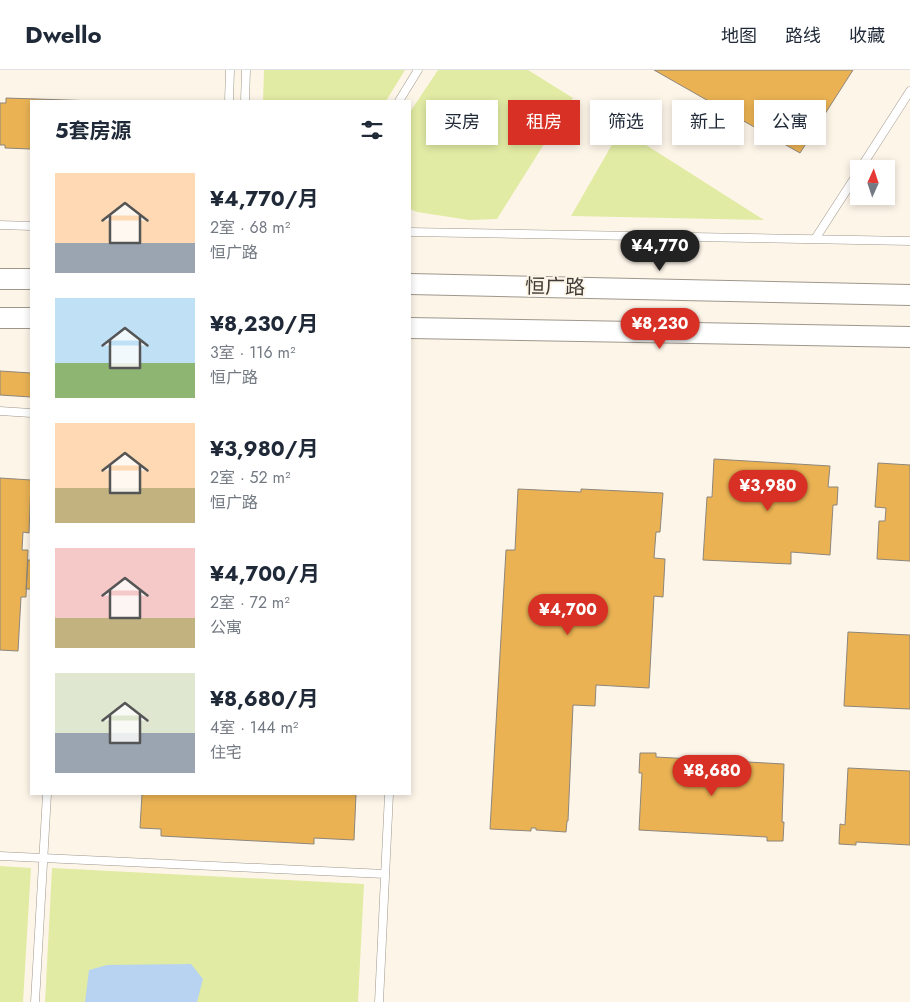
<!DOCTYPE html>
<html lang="zh">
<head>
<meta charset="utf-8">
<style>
  :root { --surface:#fff; --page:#f6f6f7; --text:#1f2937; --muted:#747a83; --line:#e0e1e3; --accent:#d93025 }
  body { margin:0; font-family:Jost,"Noto Sans SC",sans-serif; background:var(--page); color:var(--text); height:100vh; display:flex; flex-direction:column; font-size:19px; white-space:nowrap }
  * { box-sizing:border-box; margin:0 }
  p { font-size:16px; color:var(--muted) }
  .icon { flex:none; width:28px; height:28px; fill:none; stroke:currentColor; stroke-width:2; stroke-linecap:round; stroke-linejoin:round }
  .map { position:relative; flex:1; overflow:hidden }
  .sheet { position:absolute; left:30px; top:30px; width:381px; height:695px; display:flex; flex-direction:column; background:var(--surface); border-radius:0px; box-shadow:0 2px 8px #0003 }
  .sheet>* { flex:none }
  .hud { position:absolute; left:426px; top:30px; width:409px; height:45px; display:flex; gap:10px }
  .needle { width:32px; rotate:3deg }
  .buttons { position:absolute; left:850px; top:90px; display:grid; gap:10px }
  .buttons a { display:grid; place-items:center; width:45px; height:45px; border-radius:0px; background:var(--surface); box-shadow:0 2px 8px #0003; font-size:25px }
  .price { position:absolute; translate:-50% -42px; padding:0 11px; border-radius:18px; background:var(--accent); color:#fff; font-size:16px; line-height:32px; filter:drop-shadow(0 1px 2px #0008) }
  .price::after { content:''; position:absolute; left:50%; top:30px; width:15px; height:11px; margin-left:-8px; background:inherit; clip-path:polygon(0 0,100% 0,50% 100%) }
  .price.current { background:#222; color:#fff }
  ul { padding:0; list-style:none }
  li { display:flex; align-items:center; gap:15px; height:125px; padding:0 25px }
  li span { display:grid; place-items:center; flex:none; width:140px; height:100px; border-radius:0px; color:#555 }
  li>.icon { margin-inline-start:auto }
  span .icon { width:60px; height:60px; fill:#fffc; stroke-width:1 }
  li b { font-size:21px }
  h2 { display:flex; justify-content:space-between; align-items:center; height:60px; padding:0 25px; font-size:21px }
  .pill { padding:0 18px; border-radius:0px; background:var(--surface); box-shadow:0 2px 8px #0003; font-size:18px; line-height:45px }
  .pill.current { background:var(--accent); color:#fff }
  header { display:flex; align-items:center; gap:30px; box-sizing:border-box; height:70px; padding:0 25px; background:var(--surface); border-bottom:1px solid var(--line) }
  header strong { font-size:24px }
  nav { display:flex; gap:28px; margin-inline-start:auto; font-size:18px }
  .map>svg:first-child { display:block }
  .green { fill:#e2eba4 }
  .water { fill:#b8d2f1 }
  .building { fill:#eab253; stroke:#8e867b }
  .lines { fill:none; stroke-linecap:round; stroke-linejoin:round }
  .service-casing { stroke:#9e978b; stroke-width:9 }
  .tertiary-casing { stroke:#9e978b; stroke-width:22 }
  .service { stroke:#fff; stroke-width:8 }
  .tertiary { stroke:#fff; stroke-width:20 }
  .labels { text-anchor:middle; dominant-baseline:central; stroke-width:4; stroke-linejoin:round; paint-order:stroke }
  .street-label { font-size:20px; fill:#3f3c37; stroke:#fef5e9 }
</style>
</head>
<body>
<header>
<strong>Dwello</strong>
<nav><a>地图</a><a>路线</a><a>收藏</a></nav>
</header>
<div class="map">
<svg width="910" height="932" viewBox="0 0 910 932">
  <rect width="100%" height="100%" fill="#fef5e9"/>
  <path class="green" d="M264,0H405L386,31H263Z
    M438,0H528L573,28L497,149L469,150L417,142L410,139V42Z
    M621,59L764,150L571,146Z
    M0,796L31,798L23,932H0Z
    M52,798L364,814L358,932H45Z"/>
  <path class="water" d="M191,894L203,909L197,932H85L89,900L107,895Z"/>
  <path class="building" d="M654,0H853L800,83Z
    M6,28L97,31H31V79L5,78V75H0V33H6Z
    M0,301L31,303V327L0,325Z
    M714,389L830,396L828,417H838L837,435H833L830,485L791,482V494L703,490L707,427H712Z
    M878,393L910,395V491L877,489L879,451H885L886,438L875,437Z
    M0,408L31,410L29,463L23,462L22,480H28L26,527H21L18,581L0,580Z
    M518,419L581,422V419L663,423L660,462H656L654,488L665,489L663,527L654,526L649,618L596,615L595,636L573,635L568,751H567L566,762L536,760V758H531V761L490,759L506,480H515Z
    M28,490H31V519H26Z
    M848,562L910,565V639L844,636Z
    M640,683H656V687L784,694L782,752H784L783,771H767V767L639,760L642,703H639Z
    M848,698L910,701V775L856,772V775L839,774L840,754L845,755Z
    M142,724H356L354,770L314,768V774L161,766V759L140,758Z"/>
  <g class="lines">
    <defs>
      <path id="service" d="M229,31L230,0
        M245,31L246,0
        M399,31L418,0
        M860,99L910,21
        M0,155L31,156
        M410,162L910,171
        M815,169L859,101
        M0,341L31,343
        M0,786L385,804
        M35,932L47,724
        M379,932L389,724"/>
      <path id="tertiary" d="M0,209H31
        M410,214L910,225
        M0,248H31
        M410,258L910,267"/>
    </defs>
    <use href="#service" class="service-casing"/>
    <use href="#tertiary" class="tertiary-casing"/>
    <use href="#service" class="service"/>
    <use href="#tertiary" class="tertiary"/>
  </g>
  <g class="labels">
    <g class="street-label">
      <text transform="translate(555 217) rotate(1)">恒广路</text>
    </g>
  </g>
</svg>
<div class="buttons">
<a><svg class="needle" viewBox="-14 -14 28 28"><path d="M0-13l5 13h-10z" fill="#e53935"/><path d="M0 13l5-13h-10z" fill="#747a83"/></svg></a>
</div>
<b class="price current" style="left:660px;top:202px">¥4,770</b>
<b class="price" style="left:660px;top:280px">¥8,230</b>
<b class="price" style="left:768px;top:442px">¥3,980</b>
<b class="price" style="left:568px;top:566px">¥4,700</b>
<b class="price" style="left:712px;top:727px">¥8,680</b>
<div class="hud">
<a class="pill">买房</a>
<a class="pill current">租房</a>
<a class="pill">筛选</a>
<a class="pill">新上</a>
<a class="pill">公寓</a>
</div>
<section class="sheet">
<h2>5套房源<svg class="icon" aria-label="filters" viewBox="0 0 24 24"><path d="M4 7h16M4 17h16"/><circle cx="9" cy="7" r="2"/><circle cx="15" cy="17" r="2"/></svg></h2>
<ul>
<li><span style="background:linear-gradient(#ffd9b3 70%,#9aa5b1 0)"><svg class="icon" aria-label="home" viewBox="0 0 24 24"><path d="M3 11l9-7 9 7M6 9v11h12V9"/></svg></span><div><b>¥4,770/月</b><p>2室 · 68 m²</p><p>恒广路</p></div></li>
<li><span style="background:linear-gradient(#bfe0f5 65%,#8fb573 0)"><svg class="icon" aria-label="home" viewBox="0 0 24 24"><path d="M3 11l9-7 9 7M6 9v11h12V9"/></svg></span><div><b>¥8,230/月</b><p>3室 · 116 m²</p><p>恒广路</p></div></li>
<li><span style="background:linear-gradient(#ffd9b3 65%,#c2b280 0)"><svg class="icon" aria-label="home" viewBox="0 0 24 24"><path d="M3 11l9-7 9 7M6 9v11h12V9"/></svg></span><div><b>¥3,980/月</b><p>2室 · 52 m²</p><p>恒广路</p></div></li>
<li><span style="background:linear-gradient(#f6c9c9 70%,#c2b280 0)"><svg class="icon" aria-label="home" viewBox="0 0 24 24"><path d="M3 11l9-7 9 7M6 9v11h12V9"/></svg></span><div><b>¥4,700/月</b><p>2室 · 72 m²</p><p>公寓</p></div></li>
<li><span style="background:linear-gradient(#dfe7d0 60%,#9aa5b1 0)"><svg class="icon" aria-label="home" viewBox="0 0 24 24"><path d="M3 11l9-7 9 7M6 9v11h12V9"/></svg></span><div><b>¥8,680/月</b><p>4室 · 144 m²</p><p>住宅</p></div></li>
</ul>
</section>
</div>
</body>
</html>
